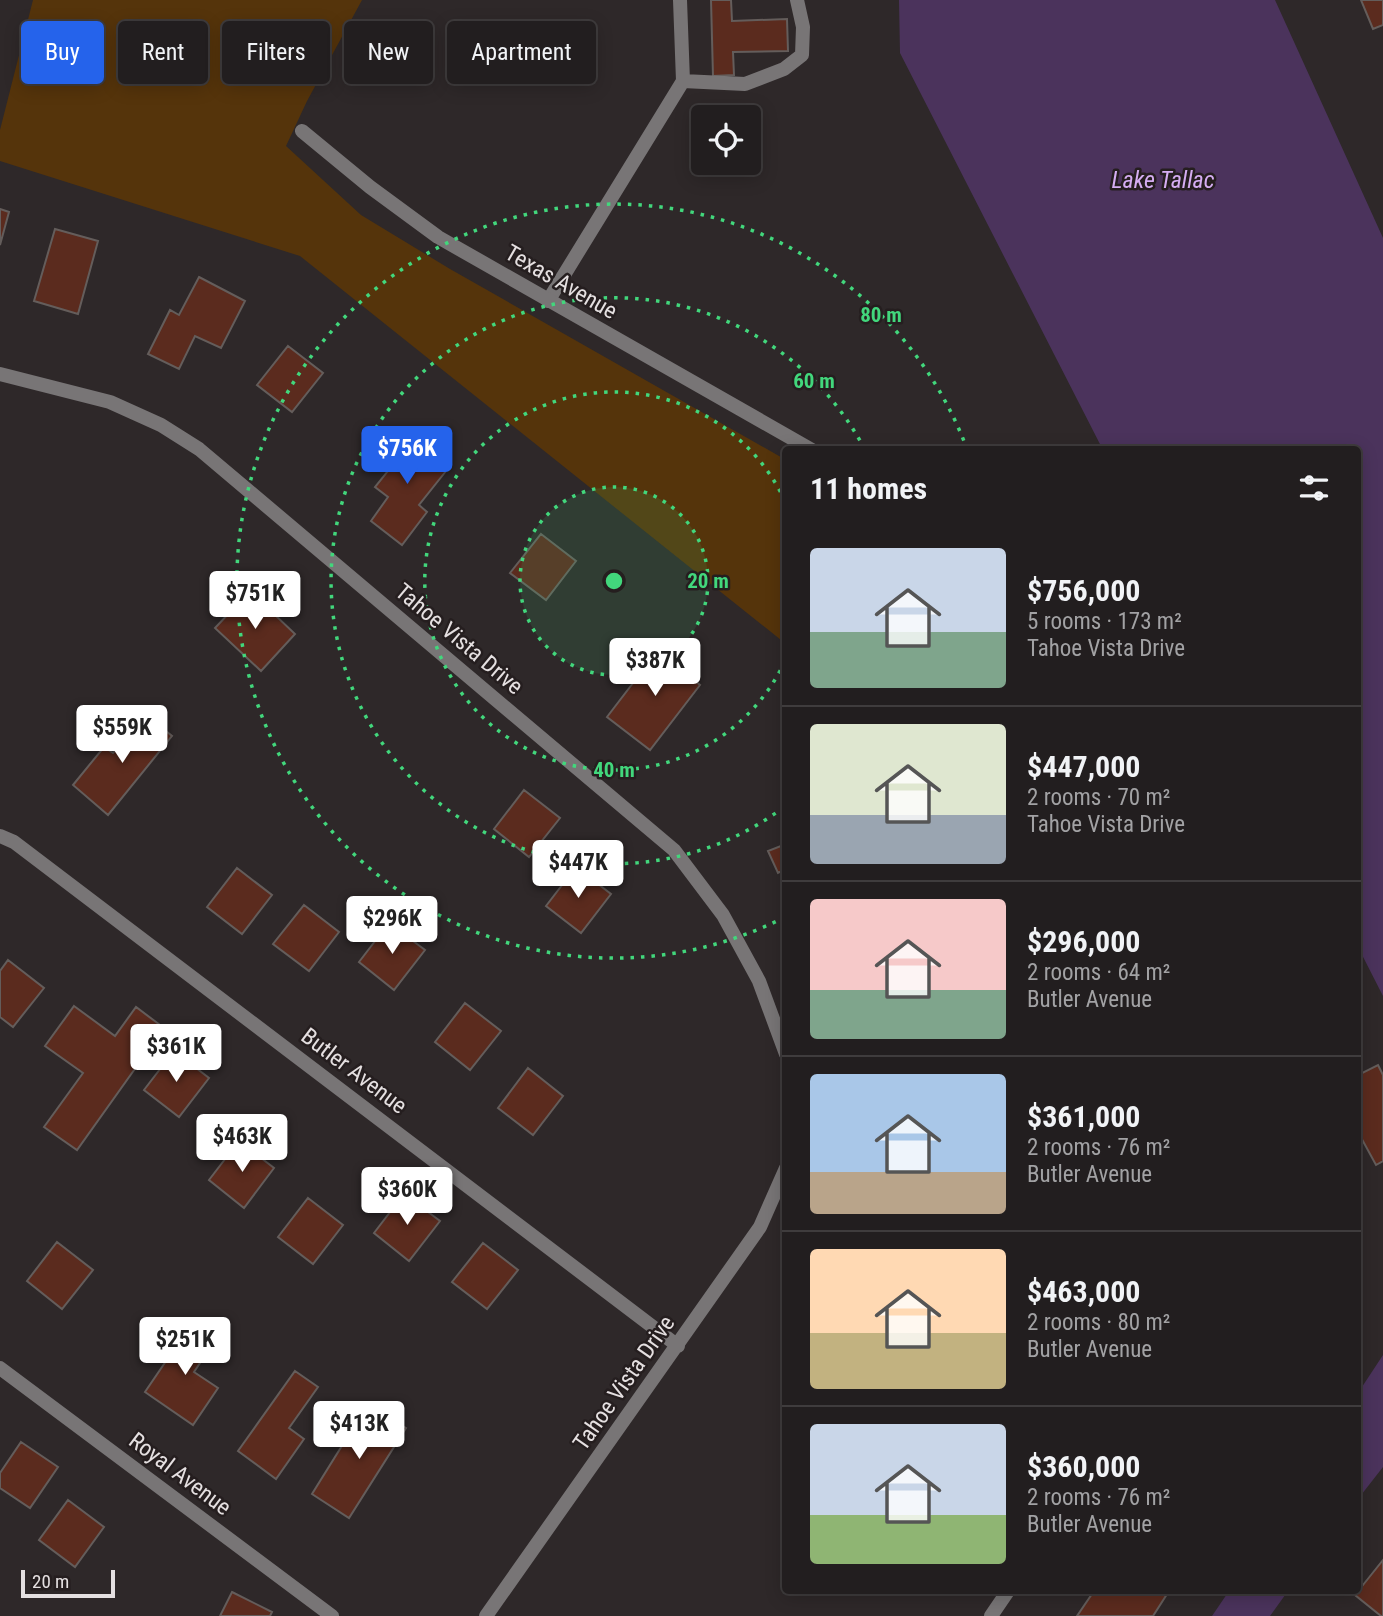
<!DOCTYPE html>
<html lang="en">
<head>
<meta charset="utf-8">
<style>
  :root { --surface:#221e1f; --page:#2a2728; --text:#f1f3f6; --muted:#a2a2a4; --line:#3f3c3d; --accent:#2563eb }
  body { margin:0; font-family:"Roboto Condensed",sans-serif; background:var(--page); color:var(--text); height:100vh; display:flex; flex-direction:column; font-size:26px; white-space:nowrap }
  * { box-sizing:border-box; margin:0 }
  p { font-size:23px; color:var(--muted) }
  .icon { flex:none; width:38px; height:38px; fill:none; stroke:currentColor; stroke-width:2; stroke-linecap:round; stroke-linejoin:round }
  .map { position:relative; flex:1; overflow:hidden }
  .details { position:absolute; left:782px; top:446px; width:579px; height:1148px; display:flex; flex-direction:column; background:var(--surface); border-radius:7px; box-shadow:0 4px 18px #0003,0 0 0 2px var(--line) }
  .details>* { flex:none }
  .guide { position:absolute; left:21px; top:21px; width:656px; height:63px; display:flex; gap:14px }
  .buttons { position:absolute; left:691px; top:105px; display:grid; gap:14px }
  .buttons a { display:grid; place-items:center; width:70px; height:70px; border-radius:7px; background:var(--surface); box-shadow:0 4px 18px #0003,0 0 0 2px var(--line); font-size:35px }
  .scale { position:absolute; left:21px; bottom:18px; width:94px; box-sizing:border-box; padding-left:7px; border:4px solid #e5e0e1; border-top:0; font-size:19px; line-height:24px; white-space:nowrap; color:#e5e0e1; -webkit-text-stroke:5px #251e1f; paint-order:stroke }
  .price { position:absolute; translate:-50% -60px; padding:0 16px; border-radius:7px; background:#fff; color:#222; font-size:23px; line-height:46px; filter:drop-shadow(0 2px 4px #0008) }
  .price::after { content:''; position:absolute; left:50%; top:42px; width:21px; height:16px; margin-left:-10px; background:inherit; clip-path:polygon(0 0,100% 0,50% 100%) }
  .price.active { background:var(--accent); color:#fff }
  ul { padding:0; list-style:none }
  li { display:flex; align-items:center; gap:21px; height:175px; padding:0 28px }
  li+li { border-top:2px solid var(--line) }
  li span { display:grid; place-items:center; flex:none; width:196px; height:140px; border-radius:7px; color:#555 }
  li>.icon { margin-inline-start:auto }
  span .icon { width:84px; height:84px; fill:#fffc; stroke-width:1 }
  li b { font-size:30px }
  h2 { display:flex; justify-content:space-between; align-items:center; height:84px; padding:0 28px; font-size:30px }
  .tag { padding:0 24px; border-radius:7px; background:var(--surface); box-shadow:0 4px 18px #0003,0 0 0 2px var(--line); font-size:24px; line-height:63px }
  .tag.active { background:var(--accent); color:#fff }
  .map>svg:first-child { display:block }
  .green { fill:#55340b }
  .water { fill:#4b335c }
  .building { fill:#5b2b1e; stroke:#645d5b; stroke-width:2 }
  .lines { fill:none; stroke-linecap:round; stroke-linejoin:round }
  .lane { stroke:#787576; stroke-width:14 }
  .street { stroke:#787576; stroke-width:14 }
  .ring { fill:none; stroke:#42d77c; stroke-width:3.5; stroke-dasharray:3.5 7 }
  .labels { text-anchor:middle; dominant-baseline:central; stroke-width:5; stroke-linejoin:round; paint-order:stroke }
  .street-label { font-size:23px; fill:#e5e0e1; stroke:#251e1f }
  .water-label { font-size:24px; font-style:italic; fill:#d5adf2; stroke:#251e1f }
  .centre { fill:#42d77c; stroke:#251e1f; stroke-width:3.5 }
  .ring-label { font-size:21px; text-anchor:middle; font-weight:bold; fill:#42d77c; stroke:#251e1f; stroke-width:5; stroke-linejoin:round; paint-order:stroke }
</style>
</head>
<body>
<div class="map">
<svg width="1383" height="1616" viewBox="0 0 1383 1616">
  <rect width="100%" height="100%" fill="#2e2829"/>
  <path class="green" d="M33,0H362L307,101L286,146L361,215L450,269L786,460V644L300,256L0,161V130Z"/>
  <path class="water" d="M899,0H1275L1383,238V996L1358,947V450H1103L900,53Z
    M1383,1355V1467L1358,1499V1393Z
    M1229,1591H1288L1270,1616H1212Z"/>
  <path class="building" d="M711,0H731L732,21L787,19L788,51L733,52L734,75L713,76Z
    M1361,0H1383V25L1373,29Z
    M0,209L9,212L0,245Z
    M55,229L98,241L78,314L34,301Z
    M199,277L245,301L221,348L195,336L179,369L148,354L170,310L179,315Z
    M288,346L323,373L292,412L257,385Z
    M404,430L450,466L419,505L427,512L402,545L371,521L388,497L375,487L388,471L379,464Z
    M541,534L576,561L546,600L510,573Z
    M250,591L295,634L261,671L215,628Z
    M666,640L684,653L674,664L700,685L650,750L607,717Z
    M145,714L172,736L108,815L73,785L104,747L113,753Z
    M524,790L560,818L529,857L494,829Z
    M786,844V869L778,873L768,851Z
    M576,867L611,894L581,933L546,906Z
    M237,868L272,895L242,934L207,907Z
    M304,905L339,932L309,971L273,944Z
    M389,923L425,950L394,990L359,962Z
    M8,960L44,988L13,1027L0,1017V971Z
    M465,1003L501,1031L470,1070L435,1042Z
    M74,1006L115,1036L136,1007L164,1028L77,1150L44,1127L83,1073L45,1046Z
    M174,1051L209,1078L179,1117L144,1090Z
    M1378,1065L1383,1075V1161L1376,1165L1358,1132V1075Z
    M528,1068L563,1096L533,1135L498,1108Z
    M239,1141L274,1168L244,1208L209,1180Z
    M404,1194L440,1221L409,1261L374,1233Z
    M308,1198L343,1225L313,1264L278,1237Z
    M57,1242L93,1270L62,1309L27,1281Z
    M483,1243L518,1270L487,1309L452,1282Z
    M192,1323L216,1339L194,1372L218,1388L193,1425L145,1392Z
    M295,1371L318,1387L289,1428L304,1439L276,1479L238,1451Z
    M368,1404L406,1428L349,1518L312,1494Z
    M21,1442L58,1467L30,1508L0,1488V1473Z
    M68,1500L104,1527L75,1567L39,1540Z
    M1383,1560V1616H1381L1355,1595Z
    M1094,1591H1169L1153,1616H1077Z
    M232,1592L272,1612L270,1616H220Z"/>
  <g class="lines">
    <path class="lane" d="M683,81L745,84L784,69L802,55L803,27L797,0
      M548,301L683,81L680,0"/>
    <path class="street" d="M302,131L370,187L438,237L812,450
      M0,374L110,402L161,425L199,449L674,850L723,915L759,981L786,1054
      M0,836L14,842L678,1346
      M0,1368L332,1616
      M486,1616L760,1227L786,1168
      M991,1616L1008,1591"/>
  </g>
  <circle cx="614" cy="581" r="94" fill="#42d77c" fill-opacity=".12"/>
  <g class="ring">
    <circle cx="614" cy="581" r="94"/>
    <path d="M785 661A189 189 0 1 1 785 501"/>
    <path d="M784 807A283 283 0 1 1 864 448"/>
    <path d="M785 917A377 377 0 1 1 967 449"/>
  </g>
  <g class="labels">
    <g class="street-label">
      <text transform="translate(561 282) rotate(30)">Texas Avenue</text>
      <text transform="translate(459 639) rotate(40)">Tahoe Vista Drive</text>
      <text transform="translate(354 1071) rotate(37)">Butler Avenue</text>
      <text transform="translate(624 1383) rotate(-55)">Tahoe Vista Drive</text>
      <text transform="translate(180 1474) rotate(37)">Royal Avenue</text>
    </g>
    <g class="water-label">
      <text x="1163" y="180">Lake Tallac</text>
    </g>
  </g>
  <circle cx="614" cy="581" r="10" class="centre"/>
  <g class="ring-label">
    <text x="881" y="322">80 m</text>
    <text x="814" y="388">60 m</text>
    <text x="708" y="588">20 m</text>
    <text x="614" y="777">40 m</text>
  </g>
</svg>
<div class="buttons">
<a><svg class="icon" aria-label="locate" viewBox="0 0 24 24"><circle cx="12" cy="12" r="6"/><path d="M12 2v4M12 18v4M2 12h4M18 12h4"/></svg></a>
</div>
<div class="scale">20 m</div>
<b class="price active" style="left:407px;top:486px">$756K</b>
<b class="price" style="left:255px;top:631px">$751K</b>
<b class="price" style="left:655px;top:698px">$387K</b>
<b class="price" style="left:122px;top:765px">$559K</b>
<b class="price" style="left:578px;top:900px">$447K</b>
<b class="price" style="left:392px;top:956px">$296K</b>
<b class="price" style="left:176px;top:1084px">$361K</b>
<b class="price" style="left:242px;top:1174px">$463K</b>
<b class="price" style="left:407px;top:1227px">$360K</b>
<b class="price" style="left:185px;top:1377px">$251K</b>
<b class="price" style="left:359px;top:1461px">$413K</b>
<div class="guide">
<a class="tag active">Buy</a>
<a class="tag">Rent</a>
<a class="tag">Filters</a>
<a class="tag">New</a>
<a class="tag">Apartment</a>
</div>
<section class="details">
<h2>11 homes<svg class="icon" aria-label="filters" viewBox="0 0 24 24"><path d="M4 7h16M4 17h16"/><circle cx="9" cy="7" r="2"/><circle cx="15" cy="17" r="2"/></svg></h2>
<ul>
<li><span style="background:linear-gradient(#c9d6e8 60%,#7fa58c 0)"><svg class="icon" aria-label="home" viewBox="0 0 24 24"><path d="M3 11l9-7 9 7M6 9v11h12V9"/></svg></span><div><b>$756,000</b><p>5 rooms · 173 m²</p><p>Tahoe Vista Drive</p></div></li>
<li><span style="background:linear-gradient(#dfe7d0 65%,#9aa5b1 0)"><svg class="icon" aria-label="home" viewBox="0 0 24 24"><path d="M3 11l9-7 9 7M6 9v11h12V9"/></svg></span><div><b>$447,000</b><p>2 rooms · 70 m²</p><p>Tahoe Vista Drive</p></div></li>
<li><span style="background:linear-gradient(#f6c9c9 65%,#7fa58c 0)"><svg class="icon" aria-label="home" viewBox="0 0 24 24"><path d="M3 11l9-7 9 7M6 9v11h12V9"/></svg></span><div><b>$296,000</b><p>2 rooms · 64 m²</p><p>Butler Avenue</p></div></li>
<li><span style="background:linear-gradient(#a9c7e8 70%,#b9a48a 0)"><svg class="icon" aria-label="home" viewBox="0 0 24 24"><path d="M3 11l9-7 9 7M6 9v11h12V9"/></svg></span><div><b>$361,000</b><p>2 rooms · 76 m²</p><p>Butler Avenue</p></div></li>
<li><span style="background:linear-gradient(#ffd9b3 60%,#c2b280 0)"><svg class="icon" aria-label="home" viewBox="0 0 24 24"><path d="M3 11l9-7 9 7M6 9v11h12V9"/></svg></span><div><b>$463,000</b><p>2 rooms · 80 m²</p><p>Butler Avenue</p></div></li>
<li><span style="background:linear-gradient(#c9d6e8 65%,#8fb573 0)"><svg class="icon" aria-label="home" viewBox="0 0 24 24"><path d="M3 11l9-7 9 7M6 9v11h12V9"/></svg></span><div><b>$360,000</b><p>2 rooms · 76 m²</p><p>Butler Avenue</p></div></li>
</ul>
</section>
</div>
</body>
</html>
